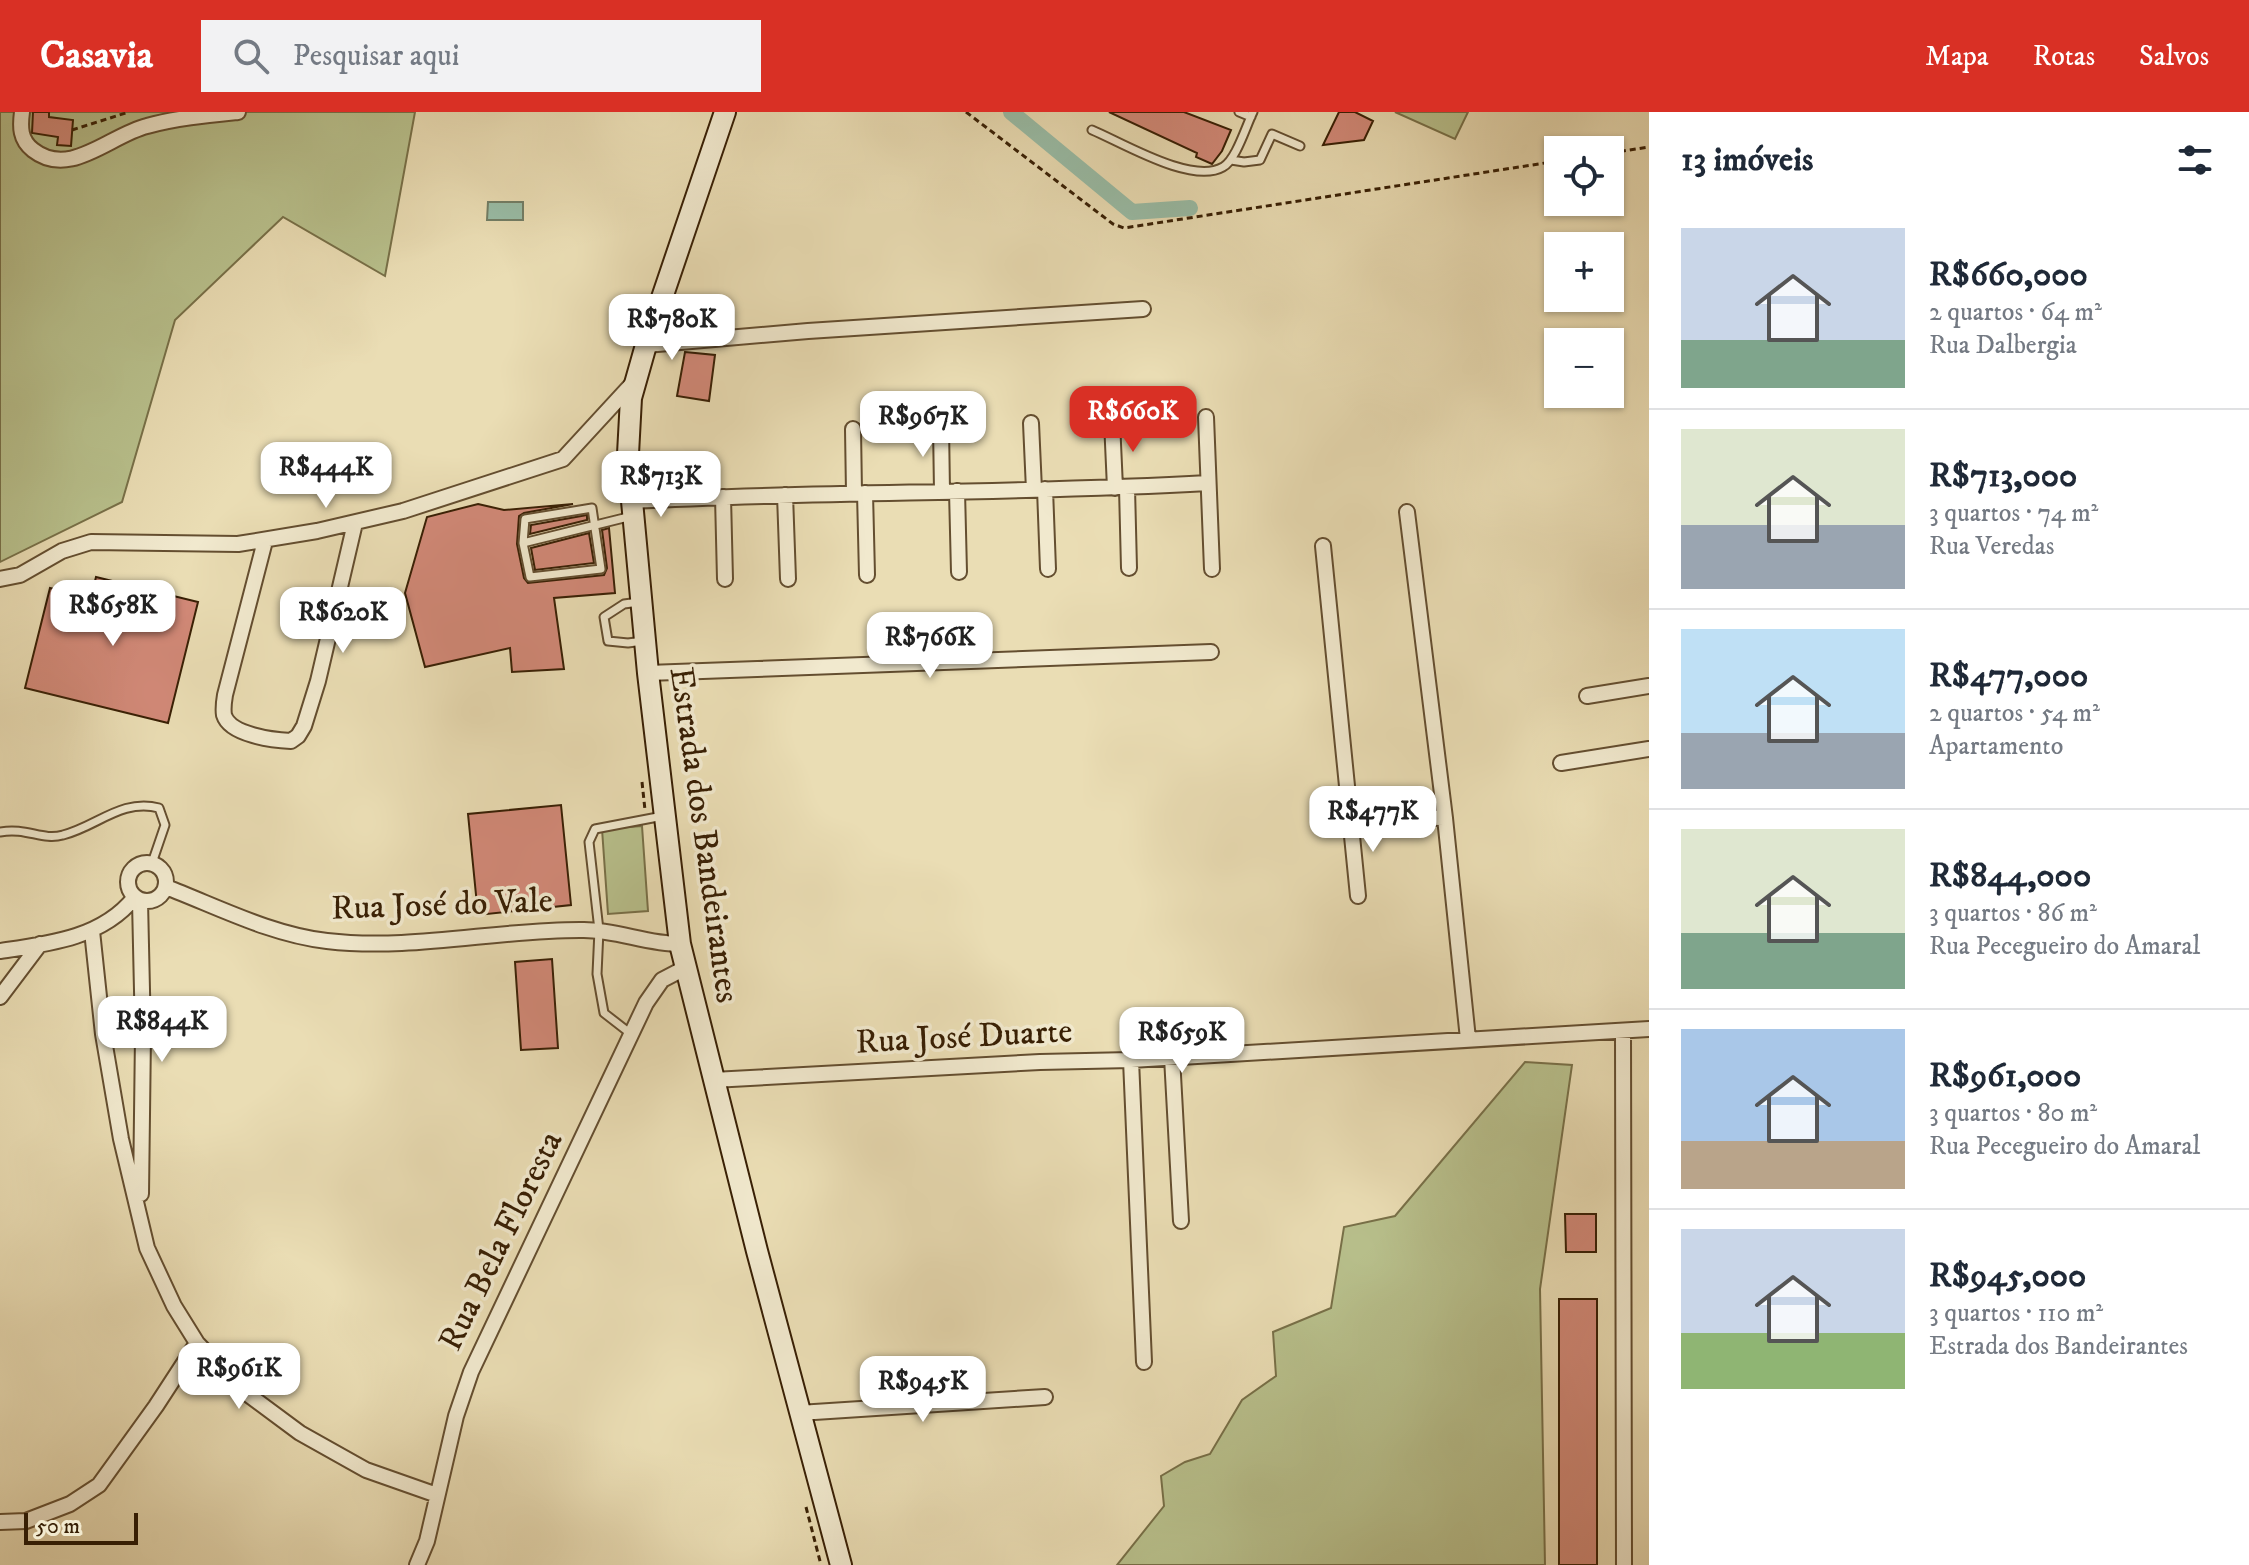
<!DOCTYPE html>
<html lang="pt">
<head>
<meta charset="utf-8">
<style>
  :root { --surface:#fff; --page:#f2f2f3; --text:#1f2937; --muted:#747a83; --line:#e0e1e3; --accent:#d93025 }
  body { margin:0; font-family:"IM FELL DW Pica",serif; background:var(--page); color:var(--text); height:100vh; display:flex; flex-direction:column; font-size:30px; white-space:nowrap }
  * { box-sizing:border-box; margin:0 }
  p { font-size:26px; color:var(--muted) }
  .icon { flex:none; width:44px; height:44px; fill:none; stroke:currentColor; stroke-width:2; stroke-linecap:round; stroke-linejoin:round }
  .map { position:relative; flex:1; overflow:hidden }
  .sheet { display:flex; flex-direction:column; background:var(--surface); width:600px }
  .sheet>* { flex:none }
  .buttons { position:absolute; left:1544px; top:24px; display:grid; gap:16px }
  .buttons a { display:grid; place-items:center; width:80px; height:80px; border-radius:0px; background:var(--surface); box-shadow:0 2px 6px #0004; font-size:40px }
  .scale { position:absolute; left:24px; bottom:20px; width:114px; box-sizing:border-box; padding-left:8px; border:4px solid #381f04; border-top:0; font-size:22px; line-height:28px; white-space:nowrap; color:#381f04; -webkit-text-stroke:6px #f1e9ce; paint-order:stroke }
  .price { position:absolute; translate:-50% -68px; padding:0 18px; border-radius:16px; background:#fff; color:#222; font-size:26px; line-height:52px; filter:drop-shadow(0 2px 4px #0008) }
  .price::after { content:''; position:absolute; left:50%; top:48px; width:24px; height:18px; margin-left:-12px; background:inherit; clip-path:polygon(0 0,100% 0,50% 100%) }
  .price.selected { background:var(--accent); color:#fff }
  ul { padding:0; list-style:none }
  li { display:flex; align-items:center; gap:24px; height:200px; padding:0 32px }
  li+li { border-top:2px solid var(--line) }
  li span { display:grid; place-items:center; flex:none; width:224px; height:160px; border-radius:0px; color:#555 }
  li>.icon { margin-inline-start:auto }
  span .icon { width:96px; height:96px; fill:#fffc; stroke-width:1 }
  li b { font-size:34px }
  h2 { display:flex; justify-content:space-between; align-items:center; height:96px; padding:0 32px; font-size:34px }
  header { display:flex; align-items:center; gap:48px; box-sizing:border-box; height:112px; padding:0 40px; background:var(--accent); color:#fff }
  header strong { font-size:38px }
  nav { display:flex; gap:44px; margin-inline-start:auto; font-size:28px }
  .search { width:560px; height:72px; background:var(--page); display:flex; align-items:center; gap:20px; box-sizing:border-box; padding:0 28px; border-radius:0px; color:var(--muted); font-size:30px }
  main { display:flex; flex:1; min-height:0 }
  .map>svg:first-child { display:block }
  .green { fill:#b8c08c; stroke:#787048; stroke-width:2 }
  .water { fill:#99bda7; stroke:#727e66; stroke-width:2 }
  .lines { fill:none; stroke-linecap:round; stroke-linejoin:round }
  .canal { stroke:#99bda7; stroke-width:16 }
  .building { fill:#d28978; stroke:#381f04; stroke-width:2 }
  .service-casing { stroke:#644e30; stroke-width:11 }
  .minor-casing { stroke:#644e30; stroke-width:18 }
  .secondary-casing { stroke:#381f04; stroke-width:24 }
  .path { stroke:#381f04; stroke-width:3; stroke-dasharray:6 4; stroke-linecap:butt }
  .service { stroke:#f1e9ce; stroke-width:7 }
  .minor { stroke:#f1e9ce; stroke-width:14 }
  .secondary { stroke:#f1e9ce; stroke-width:20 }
  .labels { text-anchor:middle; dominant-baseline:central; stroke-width:7; stroke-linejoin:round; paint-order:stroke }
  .street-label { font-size:34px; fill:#381f04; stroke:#f1e9ce }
</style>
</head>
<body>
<header>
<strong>Casavia</strong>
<div class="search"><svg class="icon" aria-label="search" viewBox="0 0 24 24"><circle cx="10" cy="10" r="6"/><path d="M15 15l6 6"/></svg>Pesquisar aqui</div>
<nav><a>Mapa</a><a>Rotas</a><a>Salvos</a></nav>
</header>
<main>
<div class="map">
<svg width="1649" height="1453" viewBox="0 0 1649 1453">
  <rect width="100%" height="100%" fill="#eaddb4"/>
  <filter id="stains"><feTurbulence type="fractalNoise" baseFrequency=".0025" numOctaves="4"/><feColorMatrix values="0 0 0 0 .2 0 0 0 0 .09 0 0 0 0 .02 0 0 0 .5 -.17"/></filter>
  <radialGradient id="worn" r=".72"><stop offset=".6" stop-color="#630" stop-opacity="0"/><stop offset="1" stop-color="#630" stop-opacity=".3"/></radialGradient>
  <path class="green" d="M0,0H415L385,164L283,105L175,208L122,390L0,450Z
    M1395,0H1468L1455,27Z
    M642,714L648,799L608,802L602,717Z
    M1525,950L1572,953L1540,1177L1545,1453H1117L1164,1394L1161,1364L1185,1350L1210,1342L1242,1288L1276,1264L1273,1220L1331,1196L1344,1115L1395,1104Z"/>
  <path class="water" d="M488,90H523V108H487Z"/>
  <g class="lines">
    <path class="canal" d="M1011,0L1132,100L1190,96"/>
  </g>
  <path class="building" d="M33,0H49V5L73,8L71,34L57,33L58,25L32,21Z
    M1109,0H1184L1231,18L1222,39L1212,52L1196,45L1197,41Z
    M1339,0H1355L1373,9L1364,28L1323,33Z
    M685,240L715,243L709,289L677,284Z
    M478,392L504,398L573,392L524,401L519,404L517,432L524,466L528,471L604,463L607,456L602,418L609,416L615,481L554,486L564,557L512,560L510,536L425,555L405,481L427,405Z
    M587,403V408L530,422L531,413Z
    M589,421L594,451L535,458L531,436Z
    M96,465L198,490L168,611L25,576L50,476L83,484L86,471L94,473Z
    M561,693L571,793L478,803L468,702Z
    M552,847L558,936L521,938L515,850Z
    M1565,1102H1596V1140H1566Z
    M1559,1187H1597V1453H1559Z"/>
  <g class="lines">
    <defs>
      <path id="service" d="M1239,0L1251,5
        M1092,18C1123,31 1192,73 1223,55C1236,48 1246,14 1253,0
        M1231,48L1244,50L1260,48L1272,22L1300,34
        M523,431L525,407L592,396L601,457L530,465L523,431C559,422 596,413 632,404
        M639,490L624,492L604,505L608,529L628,531L643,529
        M0,720C27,715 42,729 63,723C96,715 122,686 159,696L165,713L152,751
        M631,922L604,901L597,862L599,818L589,730L595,717L663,704"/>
      <path id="minor" d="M22,0C20,15 20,28 33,38C70,67 110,23 147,14C176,6 208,3 238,0
        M646,233L808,219L1143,197
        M1206,305L1212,457
        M1112,309L1115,376
        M1031,311L1034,378
        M941,314L942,379
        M853,317L854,381
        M1127,376L1129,456
        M1045,377L1048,457
        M957,379L959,460
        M865,381L867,463
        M785,383L788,467
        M723,385L725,467
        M632,389C824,379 1016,382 1208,371
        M1407,400L1445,706L1468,927
        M265,429L225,583C224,589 223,597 224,603C230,623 273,628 291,629L298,624L304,614L318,569L355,411
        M1323,434L1358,784
        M0,467L20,463L62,439L91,430L238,432L317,419L403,399L563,347L633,271
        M648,561L1211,540
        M1587,584L1649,574
        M1561,651L1649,637
        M1351,705L1445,706
        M128 770a19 19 0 1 1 38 0a19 19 0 1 1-38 0Z
        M166,775C218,795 272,823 327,829C412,839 499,817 584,818C617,818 647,832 680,832
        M140,789L143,923L141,1082
        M92,819L103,922L121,1027L147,1136L174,1194L197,1231L242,1278L300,1321L366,1358L437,1383
        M0,839C48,832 102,826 134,786
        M0,885L40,832
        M1623,919L1624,1453
        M1172,945L1181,1109
        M1131,948L1144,1250
        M713,968L1040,950L1131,948L1649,917
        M799,1301L1045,1285
        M0,1410L26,1409L70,1392L99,1373L156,1294L197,1231
        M417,1453L427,1429L456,1304L471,1260L646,891L662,868L685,856"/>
      <path id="secondary" d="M725,0L646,233L631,286L628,342L632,389L648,561L680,832L757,1139L841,1453"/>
    </defs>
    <use href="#service" class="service-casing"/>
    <use href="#minor" class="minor-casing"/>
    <use href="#secondary" class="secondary-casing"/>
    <path class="path" d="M966,0L1113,112L1124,116L1558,49
      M72,18L129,0
      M1610,41L1649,35
      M642,670L645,698
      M806,1395L821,1453"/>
    <use href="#service" class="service"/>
    <use href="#minor" class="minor"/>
    <use href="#secondary" class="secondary"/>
  </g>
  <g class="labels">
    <g class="street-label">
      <text transform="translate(704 723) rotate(82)">Estrada dos Bandeirantes</text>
      <text transform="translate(442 793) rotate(-2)">Rua José do Vale</text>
      <text transform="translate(964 925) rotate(-3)">Rua José Duarte</text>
      <text transform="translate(501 1129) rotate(-64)">Rua Bela Floresta</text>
    </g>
  </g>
  <rect width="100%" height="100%" filter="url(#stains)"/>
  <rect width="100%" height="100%" fill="url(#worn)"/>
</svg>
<div class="buttons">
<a><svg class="icon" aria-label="locate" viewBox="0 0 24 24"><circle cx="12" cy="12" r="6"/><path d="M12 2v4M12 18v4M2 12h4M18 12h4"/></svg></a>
<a>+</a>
<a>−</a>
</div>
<div class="scale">50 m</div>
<b class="price" style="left:672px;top:250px">R$780K</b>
<b class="price selected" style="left:1133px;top:342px">R$660K</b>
<b class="price" style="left:923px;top:347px">R$967K</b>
<b class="price" style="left:326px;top:398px">R$444K</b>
<b class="price" style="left:661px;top:407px">R$713K</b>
<b class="price" style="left:113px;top:536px">R$658K</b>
<b class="price" style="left:343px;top:543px">R$620K</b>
<b class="price" style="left:930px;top:568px">R$766K</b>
<b class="price" style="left:1373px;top:742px">R$477K</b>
<b class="price" style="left:162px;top:952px">R$844K</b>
<b class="price" style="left:1182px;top:963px">R$659K</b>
<b class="price" style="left:239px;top:1299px">R$961K</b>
<b class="price" style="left:923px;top:1312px">R$945K</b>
</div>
<section class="sheet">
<h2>13 imóveis<svg class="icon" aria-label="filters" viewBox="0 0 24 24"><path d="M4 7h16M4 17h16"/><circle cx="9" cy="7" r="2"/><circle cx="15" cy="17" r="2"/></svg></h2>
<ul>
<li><span style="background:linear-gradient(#c9d6e8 70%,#7fa58c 0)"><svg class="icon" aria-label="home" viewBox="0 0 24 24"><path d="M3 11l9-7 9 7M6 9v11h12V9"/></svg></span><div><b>R$660,000</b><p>2 quartos · 64 m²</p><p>Rua Dalbergia</p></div></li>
<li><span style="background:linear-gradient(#dfe7d0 60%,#9aa5b1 0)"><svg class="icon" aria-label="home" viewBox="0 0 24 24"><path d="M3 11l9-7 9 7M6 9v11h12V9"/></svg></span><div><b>R$713,000</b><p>3 quartos · 74 m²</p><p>Rua Veredas</p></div></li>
<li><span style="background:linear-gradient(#bfe0f5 65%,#9aa5b1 0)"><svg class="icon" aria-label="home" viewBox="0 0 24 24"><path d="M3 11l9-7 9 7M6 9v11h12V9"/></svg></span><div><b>R$477,000</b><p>2 quartos · 54 m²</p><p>Apartamento</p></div></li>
<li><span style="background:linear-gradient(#dfe7d0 65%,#7fa58c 0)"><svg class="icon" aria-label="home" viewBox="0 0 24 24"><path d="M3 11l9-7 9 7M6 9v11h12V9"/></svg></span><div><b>R$844,000</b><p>3 quartos · 86 m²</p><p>Rua Pecegueiro do Amaral</p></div></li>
<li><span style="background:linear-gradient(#a9c7e8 70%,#b9a48a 0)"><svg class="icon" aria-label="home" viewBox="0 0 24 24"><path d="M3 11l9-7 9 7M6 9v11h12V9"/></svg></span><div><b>R$961,000</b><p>3 quartos · 80 m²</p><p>Rua Pecegueiro do Amaral</p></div></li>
<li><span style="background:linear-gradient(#c9d6e8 65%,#8fb573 0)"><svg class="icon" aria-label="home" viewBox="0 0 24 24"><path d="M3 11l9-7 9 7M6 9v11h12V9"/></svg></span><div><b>R$945,000</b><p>3 quartos · 110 m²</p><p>Estrada dos Bandeirantes</p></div></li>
</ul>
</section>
</main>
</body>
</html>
